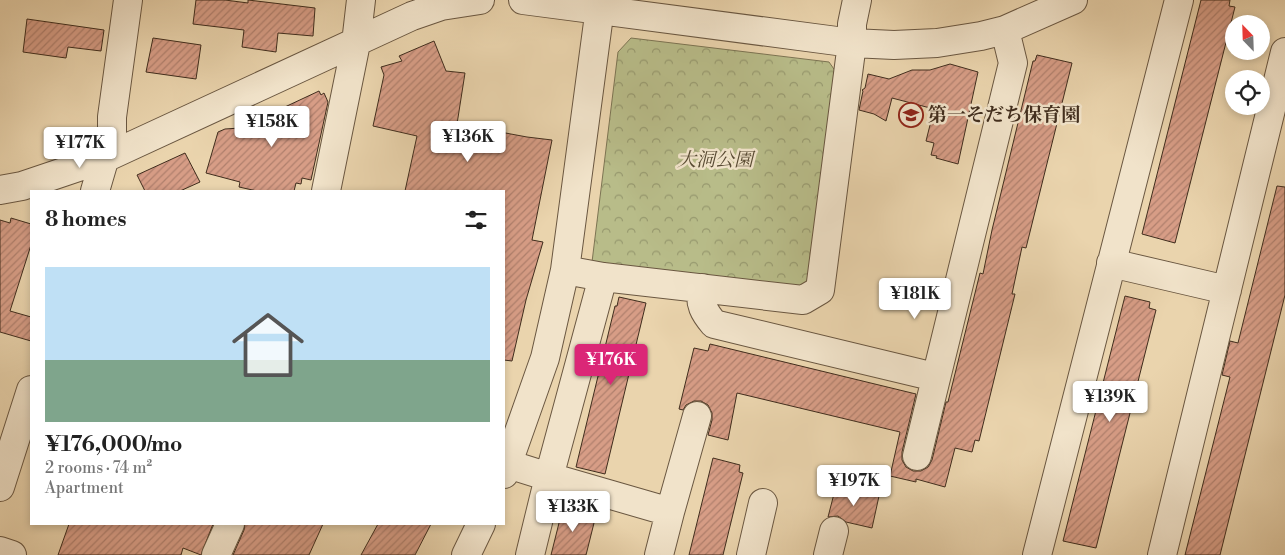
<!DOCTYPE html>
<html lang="en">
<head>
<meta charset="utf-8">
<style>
  :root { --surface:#fff; --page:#f2f2f2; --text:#222; --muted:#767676; --accent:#db2777 }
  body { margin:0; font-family:"Libre Bodoni","Noto Serif JP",serif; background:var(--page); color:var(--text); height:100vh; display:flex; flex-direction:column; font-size:19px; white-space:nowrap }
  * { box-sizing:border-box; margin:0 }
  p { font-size:16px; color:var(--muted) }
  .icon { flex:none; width:28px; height:28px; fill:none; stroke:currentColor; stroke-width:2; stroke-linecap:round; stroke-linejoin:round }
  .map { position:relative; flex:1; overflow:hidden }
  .drawer { position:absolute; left:30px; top:190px; width:475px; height:335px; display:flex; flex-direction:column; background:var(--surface); border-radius:0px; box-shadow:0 2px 8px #0003 }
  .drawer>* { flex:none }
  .needle { width:32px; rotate:337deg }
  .tools { position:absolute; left:1225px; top:15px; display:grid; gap:10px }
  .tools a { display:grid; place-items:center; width:45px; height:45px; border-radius:50%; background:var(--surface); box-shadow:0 2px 8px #0003; font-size:25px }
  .price { position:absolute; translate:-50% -42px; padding:0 11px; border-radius:5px; background:#fff; color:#222; font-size:16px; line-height:32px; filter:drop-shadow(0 1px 2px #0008) }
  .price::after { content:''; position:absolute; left:50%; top:30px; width:15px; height:11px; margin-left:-8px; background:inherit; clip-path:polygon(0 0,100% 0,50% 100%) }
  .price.selected { background:var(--accent); color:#fff }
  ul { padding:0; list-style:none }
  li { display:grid; align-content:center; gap:10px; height:265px; padding:0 15px }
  li span { display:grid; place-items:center; height:155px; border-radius:0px; color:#555 }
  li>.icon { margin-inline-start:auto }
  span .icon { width:90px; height:90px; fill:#fffc; stroke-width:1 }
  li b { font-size:21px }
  h2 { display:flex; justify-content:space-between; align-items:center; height:60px; padding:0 15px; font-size:21px }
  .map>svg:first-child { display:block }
  .forest { fill:url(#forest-crowns); stroke:#7c7453 }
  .building { fill:url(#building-hatch); stroke:#402d1d }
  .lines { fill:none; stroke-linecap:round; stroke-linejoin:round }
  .minor-casing { stroke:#6a5741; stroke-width:30 }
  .minor { stroke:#f1e3ca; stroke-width:28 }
  .labels { text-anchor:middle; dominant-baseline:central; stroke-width:5; stroke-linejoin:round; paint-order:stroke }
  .poi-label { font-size:19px; font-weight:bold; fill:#402d1d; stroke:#f1e3ca; text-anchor:start }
  .park-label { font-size:19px; font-style:italic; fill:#584a33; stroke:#f1e3ca }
</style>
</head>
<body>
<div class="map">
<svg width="1285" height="555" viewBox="0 0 1285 555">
  <defs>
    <pattern id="forest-crowns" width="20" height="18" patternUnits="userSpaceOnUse" patternTransform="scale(1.25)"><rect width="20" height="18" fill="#b8bc89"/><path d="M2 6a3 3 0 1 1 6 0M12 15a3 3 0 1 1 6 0" fill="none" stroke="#97996f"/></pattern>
    <pattern id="building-hatch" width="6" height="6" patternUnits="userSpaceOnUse" patternTransform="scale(1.25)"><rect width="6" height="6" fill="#d79d86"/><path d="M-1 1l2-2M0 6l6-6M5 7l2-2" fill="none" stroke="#b0806d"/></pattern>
  </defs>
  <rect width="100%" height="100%" fill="#ead4ad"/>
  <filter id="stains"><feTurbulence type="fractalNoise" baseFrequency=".004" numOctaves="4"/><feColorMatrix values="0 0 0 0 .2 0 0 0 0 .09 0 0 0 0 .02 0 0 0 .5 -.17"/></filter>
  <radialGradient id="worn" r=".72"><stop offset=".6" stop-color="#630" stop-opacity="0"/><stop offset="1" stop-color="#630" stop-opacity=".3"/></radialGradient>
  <path class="forest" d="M631,38L829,62L836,72L810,281L800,288L592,262L618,52Z"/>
  <path class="building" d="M196,0H225L248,3V0L315,8L313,36L278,33L276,52L242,47L244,30L193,24Z
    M1201,0H1230L1229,6L1235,7L1175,243L1142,234Z
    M27,19L104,30L101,51L68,47L66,58L23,52Z
    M153,38L201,45L196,79L146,72Z
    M434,41L446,71L465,73L457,124L527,137L552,140L532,240L543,242L526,300L512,361L504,360V191H405L417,136L373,126L384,75L381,67L402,61L399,56Z
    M1037,55L1072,63L1026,248L1022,247L1012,294H1015L979,441L975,440L972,452L955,448L945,487L916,479V482L890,476L900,432L737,393L728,440L708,435L712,420V413L708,405L701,401H694L686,405L683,410L679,409L694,348L708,351L710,344L916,394L902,452V460L906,467L913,471H921L928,467L932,460L946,402H948L980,273L983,274L992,230L1033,61H1035Z
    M950,64L978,72L958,164L936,158L937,156L931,155L934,143L926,141L934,109L892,98L886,121L874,114L859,110L863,91L862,90L865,88L868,74L889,79L912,70H930Z
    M319,91L321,95L324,93L328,102L311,180L302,178L301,184L296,183L294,191H257L239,187L240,182L206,173L218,132L225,129L240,128Z
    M185,153L200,182L180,191H145L137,175Z
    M1277,186L1285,187V295L1220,555H1185L1230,377L1222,375L1230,341L1238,343Z
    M11,218L31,224V245L10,311L31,317V341L0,332V220L10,223Z
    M1125,296L1150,302L1149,308L1156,310L1096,548L1063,541Z
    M619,297L646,303L605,474L576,467L615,306H617Z
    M713,458L740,465L739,472L743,473L723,555H689Z
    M836,486L879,496L872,528L846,522L838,516L828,517Z
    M563,507L596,515L586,555H551Z
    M69,524H213L201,555L183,548L181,555H58Z
    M245,524H323L309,555H233L244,530Z
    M378,524H431L415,555H361Z"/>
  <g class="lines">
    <defs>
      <path id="minor" d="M523,0L852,43L894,45L937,43L981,36L1005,30L1073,0
        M0,190L22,186L105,158L412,16L441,6L480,0
        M95,191L112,133V117L128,0
        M326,191L356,43L361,0
        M1111,263L1227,290
        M565,270L603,277L803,300L820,290L852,43V24L857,0
        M702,288C699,304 704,312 714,324L935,377
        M917,456L1013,63L1005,30
        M508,464L549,477L670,512
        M504,474L545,358L565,270L601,0
        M0,487L31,390
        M0,551L12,555
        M216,555L230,524
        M466,555L481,524
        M530,555L549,477L603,277
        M659,555L670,512L697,416
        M751,555L763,503
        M828,555L834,531
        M1037,555L1179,0
        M1162,555L1285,52"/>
    </defs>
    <use href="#minor" class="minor-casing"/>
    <use href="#minor" class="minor"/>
  </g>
  <defs>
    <symbol id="school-ring" viewBox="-11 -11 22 22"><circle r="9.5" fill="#f1e3ca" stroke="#8f2418" stroke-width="1.5"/><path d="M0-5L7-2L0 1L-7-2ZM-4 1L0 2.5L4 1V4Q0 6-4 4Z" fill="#8f2418"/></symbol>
  </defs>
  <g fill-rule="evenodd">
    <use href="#school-ring" x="897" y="101" width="28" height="28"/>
  </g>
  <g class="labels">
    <g class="poi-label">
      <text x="928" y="115">第一そだち保育園</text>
    </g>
    <g class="park-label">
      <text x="715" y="160">大洞公園</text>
    </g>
  </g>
  <rect width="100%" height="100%" filter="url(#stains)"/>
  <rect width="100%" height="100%" fill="url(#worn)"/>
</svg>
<div class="tools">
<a><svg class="needle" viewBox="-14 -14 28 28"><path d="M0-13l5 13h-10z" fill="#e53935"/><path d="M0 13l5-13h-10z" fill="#767676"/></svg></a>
<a><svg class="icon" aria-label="locate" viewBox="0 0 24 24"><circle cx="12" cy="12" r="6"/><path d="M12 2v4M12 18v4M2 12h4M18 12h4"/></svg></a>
</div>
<b class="price" style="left:272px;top:148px">¥158K</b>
<b class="price" style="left:468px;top:163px">¥136K</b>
<b class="price" style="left:80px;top:169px">¥177K</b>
<b class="price" style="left:915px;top:320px">¥181K</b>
<b class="price selected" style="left:611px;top:386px">¥176K</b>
<b class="price" style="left:1110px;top:423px">¥139K</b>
<b class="price" style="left:854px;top:507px">¥197K</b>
<b class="price" style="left:573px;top:533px">¥133K</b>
<section class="drawer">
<h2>8 homes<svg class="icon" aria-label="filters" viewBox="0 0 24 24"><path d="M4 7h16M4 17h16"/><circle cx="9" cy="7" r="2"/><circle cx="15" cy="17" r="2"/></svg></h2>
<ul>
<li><span style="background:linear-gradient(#bfe0f5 60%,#7fa58c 0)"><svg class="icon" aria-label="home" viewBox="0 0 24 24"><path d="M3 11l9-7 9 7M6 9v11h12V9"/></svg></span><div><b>¥176,000/mo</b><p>2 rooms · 74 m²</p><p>Apartment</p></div></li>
</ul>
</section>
</div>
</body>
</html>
